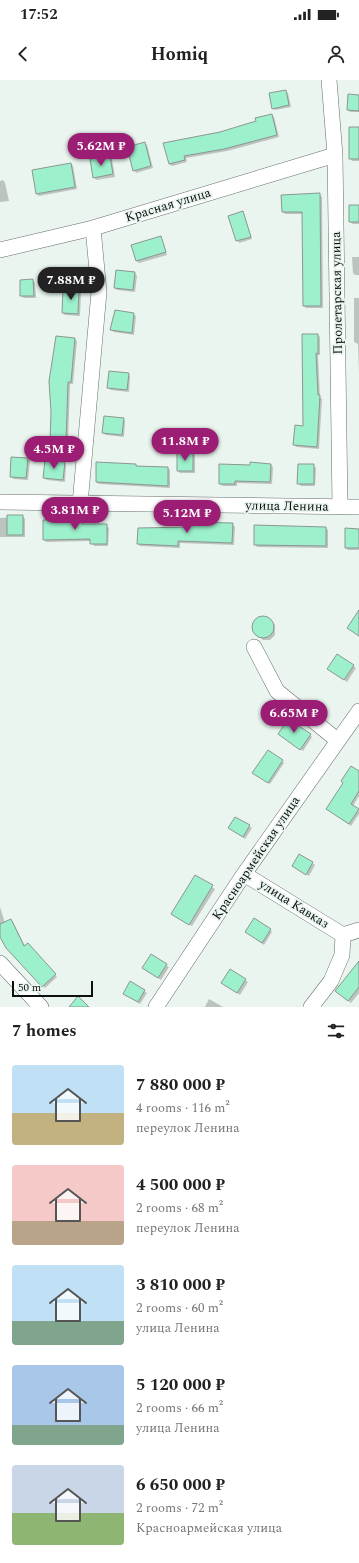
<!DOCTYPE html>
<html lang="en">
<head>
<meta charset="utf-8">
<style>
  :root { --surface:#fff; --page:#f2f2f2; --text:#222; --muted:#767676; --accent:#9c1e74 }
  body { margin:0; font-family:Spectral,serif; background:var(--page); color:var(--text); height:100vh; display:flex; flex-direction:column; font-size:15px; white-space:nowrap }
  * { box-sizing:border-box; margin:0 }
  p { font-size:13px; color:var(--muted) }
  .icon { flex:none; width:22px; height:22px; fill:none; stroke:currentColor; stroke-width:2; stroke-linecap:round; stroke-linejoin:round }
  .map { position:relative; height:927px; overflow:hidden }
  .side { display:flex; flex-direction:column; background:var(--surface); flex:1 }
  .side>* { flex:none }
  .scale { position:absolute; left:12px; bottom:10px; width:81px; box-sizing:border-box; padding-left:4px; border:2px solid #0d100f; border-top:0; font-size:11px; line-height:14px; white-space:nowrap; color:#0d100f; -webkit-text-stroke:3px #eaf5ef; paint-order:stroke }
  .price { position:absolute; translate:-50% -34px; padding:0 9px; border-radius:14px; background:var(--accent); color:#fff; font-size:13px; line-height:26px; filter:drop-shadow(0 1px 2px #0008) }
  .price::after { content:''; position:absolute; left:50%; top:24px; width:12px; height:9px; margin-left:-6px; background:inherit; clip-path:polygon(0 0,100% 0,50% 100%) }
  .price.on { background:#222; color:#fff }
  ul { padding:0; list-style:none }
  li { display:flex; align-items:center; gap:12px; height:100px; padding:0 12px }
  li span { display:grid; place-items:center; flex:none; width:112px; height:80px; border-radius:4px; color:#555 }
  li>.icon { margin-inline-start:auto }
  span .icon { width:48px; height:48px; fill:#fffc; stroke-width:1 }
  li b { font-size:17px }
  h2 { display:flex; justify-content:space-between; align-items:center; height:48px; padding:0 12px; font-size:17px }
  .status { display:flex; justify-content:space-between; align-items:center; height:28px; padding:0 20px; background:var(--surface); direction:ltr }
  .status svg { height:11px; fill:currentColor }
  header { display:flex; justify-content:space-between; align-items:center; height:52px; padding:0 12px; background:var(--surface); font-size:18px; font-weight:700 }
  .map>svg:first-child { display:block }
  .shadow { fill:#0003 }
  .building { fill:#9cf0cb; stroke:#8d9792 }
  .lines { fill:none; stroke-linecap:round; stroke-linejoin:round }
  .minor-casing { stroke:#656f6a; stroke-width:16 }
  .minor { stroke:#fff; stroke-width:15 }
  .labels { text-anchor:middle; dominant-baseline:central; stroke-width:3.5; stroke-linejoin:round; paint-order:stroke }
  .street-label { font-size:13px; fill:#0d100f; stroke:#eaf5ef }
</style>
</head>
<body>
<div class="status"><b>17:52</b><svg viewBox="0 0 49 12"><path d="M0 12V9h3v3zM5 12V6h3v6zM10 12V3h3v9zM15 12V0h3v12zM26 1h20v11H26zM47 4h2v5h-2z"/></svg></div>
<header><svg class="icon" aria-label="back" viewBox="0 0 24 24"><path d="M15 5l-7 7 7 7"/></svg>Homiq<svg class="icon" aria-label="person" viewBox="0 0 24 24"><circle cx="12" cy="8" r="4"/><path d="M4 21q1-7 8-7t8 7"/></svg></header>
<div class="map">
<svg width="359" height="927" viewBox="0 0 359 927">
  <rect width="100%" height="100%" fill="#eaf5ef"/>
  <path class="shadow" d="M285,11L288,13L291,27L275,30L273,28Z
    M359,16V32H350L348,30Z
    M271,35L274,37L279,57L227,71L186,78L187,82L172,86L169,84L220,53L257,42Z
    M359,48V81H352L350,78Z
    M145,63L147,65L153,88L136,93L134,90Z
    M110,77L112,79L115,97L96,100L94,97Z
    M71,84L73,86L77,109L39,116L37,114L33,91Z
    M3,100L5,103L9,121L0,122V101Z
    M319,114L322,117L323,228H306L304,226V134H285L283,132Z
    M359,126V144H353L350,142Z
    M243,132L252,159L239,163L229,136Z
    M161,157L167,175L139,183L136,180Z
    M352,177H359V195H355L353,193Z
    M135,193L137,196L135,212L117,210L115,208Z
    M33,200L35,203L36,218H24L21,216Z
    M78,210L81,213L80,236L65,235L63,233Z
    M354,218H359V293L358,264L354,262Z
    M133,234L136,236L134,255L114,252L111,250Z
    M318,255L320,257V275H318L320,317L322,319L319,369L297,367L294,365L304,347Z
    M57,257L75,259L77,261L73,304H70L68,363H53L51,360Z
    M128,294L130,296L129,312L111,310L108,308Z
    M123,339L125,341L124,357L106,355L103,353Z
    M193,373L195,375V393H180L178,391Z
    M12,378L28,379L30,381L28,400L13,399L11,396Z
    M64,383L66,385L65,402L47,400L44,398Z
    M136,385L138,387L168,388L170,390V408L99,404L96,402Z
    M271,385L273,387L272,404L237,403V406H223L220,404L251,386Z
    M313,385L316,388L315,406H301L298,403Z
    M23,436L25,439V457H0V438Z
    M82,440L84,445H106L109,448L108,466H94L91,461L46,462L44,459Z
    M232,444L235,447L234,465L180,463V468L140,466L138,464L190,448Z
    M326,448L328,450V468L257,467L255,464Z
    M359,450V470H348L346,468Z
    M268,537L275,545V555L270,560H263L255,553L253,543L258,538Z
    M338,575L356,588L347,602L329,589Z
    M279,654L310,655L312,657L303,671Z
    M282,681L284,683L270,704L256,695Z
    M359,692V716L353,726L359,731V734L351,746L327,729L344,703Z
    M249,746L252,748L245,759L229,748Z
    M299,775L315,785L309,796L293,786Z
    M195,796L215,809L192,846L175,836Z
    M0,827L5,843L11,840L13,842L25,866L28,864L57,897L45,908L6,867L0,854Z
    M270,850L272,852L264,865L246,852Z
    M151,875L169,887L161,900L145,890Z
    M359,883V913L351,923L338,913Z
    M230,890L248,902L240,915L225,905Z
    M144,911L147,913L140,924L127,916Z
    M209,919L223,927H205Z"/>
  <path class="building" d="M286,10L289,25L272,29L269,13Z
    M348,14L359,15V31L347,30Z
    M272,34L277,55L224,69L184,76L185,80L169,84L163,63L220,52L256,41L255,38Z
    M349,47H359V79H349Z
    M145,62L151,86L133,91L127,67Z
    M110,76L113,94L93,98L90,79Z
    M71,83L75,107L36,114L32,90Z
    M320,113L321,226H303L302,132H282L281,115Z
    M349,125H359V142H349Z
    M243,131L251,157L236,161L228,136Z
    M161,156L166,172L136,181L131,165Z
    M116,190L135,192L133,210L114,208Z
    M33,199L34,216H20V200Z
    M63,209H79L78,234L62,233Z
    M115,230L134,233L132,253L110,250Z
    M302,254H318V274L316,273L318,315H320L317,367L293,365L295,345L303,346Z
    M56,256L75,258L71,302H68L66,362L50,361L51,332L49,301Z
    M109,291L129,293L127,310L107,308Z
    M104,336L124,338L122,355L102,353Z
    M177,372H193V391H177Z
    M11,377L28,378L26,398L10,397Z
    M45,380L65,382L63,400L43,398Z
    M96,382L136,384V386L168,387V406L96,402Z
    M250,382L271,384L270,402L235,401V404H219V384L250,385Z
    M298,384H314V404H297Z
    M7,435H23V455H7Z
    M66,439H82V444H107V464H90V459L43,460V440Z
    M189,442L233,443L232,463L178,461V466L137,464L138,448L189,447Z
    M254,445L326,447V466L254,465Z
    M345,448L359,449V468H345Z
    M359,530V556L347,548Z
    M252 547a11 11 0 1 1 22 0a11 11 0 1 1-22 0Z
    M337,574L354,585L344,600L327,589Z
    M288,639L311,654L300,670L278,654Z
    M268,670L283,680L268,703L252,693Z
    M351,686L359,691V711L351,724L359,729L349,744L326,729L343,703L341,701Z
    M235,737L250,745L243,757L228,748Z
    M299,774L313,782L306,795L292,786Z
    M195,795L213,805L189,845L171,834Z
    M254,838L271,849L262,863L245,852Z
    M11,839L24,866L28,863L56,894L42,907L6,868L0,857V844Z
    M151,874L167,884L158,898L142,888Z
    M359,881V907L348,921L335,911Z
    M230,889L246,899L237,913L221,903Z
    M130,901L145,910L138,922L123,914Z
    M78,916L89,927H69Z"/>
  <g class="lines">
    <defs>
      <path id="minor" d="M329,0L335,75L340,426
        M0,170L93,148L335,75
        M0,422L359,427
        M80,424L99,212L93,148
        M254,567L277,611L337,660
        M244,794L343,855L342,875L331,901L311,927
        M343,855L359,850
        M0,883L41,927
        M156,927L244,794L359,631"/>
    </defs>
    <use href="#minor" class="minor-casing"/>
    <use href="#minor" class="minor"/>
  </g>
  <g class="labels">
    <g class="street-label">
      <text transform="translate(168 125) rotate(-17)">Красная улица</text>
      <text transform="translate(337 213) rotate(-91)">Пролетарская улица</text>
      <text transform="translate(287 426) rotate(1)">улица Ленина</text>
      <text transform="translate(256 778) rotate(-56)">Красноармейская улица</text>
      <text transform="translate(294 824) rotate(32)">улица Кавказ</text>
    </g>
  </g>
</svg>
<div class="scale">50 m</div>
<b class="price" style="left:101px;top:87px">5.62M ₽</b>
<b class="price on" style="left:71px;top:221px">7.88M ₽</b>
<b class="price" style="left:185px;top:382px">11.8M ₽</b>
<b class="price" style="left:54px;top:390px">4.5M ₽</b>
<b class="price" style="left:75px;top:451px">3.81M ₽</b>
<b class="price" style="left:187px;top:454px">5.12M ₽</b>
<b class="price" style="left:294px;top:654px">6.65M ₽</b>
</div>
<section class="side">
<h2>7 homes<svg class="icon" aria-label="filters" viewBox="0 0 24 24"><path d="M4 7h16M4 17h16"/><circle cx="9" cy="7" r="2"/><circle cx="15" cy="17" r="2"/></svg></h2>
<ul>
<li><span style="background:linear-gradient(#bfe0f5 60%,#c2b280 0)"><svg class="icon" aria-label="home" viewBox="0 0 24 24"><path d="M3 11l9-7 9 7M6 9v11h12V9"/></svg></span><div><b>7 880 000 ₽</b><p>4 rooms · 116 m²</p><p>переулок Ленина</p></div></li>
<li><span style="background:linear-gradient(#f6c9c9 70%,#b9a48a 0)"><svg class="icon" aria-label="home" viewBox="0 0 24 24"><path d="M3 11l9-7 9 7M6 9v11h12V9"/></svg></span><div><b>4 500 000 ₽</b><p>2 rooms · 68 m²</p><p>переулок Ленина</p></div></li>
<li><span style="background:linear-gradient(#bfe0f5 70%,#7fa58c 0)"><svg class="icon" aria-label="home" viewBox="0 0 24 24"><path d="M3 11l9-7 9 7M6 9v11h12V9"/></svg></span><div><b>3 810 000 ₽</b><p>2 rooms · 60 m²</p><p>улица Ленина</p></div></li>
<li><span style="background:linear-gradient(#a9c7e8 75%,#7fa58c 0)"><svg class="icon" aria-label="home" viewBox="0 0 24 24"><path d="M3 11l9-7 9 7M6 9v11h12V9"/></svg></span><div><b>5 120 000 ₽</b><p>2 rooms · 66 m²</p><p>улица Ленина</p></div></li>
<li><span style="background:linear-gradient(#c9d6e8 60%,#8fb573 0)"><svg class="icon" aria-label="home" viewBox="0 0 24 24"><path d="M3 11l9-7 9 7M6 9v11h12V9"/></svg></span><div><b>6 650 000 ₽</b><p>2 rooms · 72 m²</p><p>Красноармейская улица</p></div></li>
</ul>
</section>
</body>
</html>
